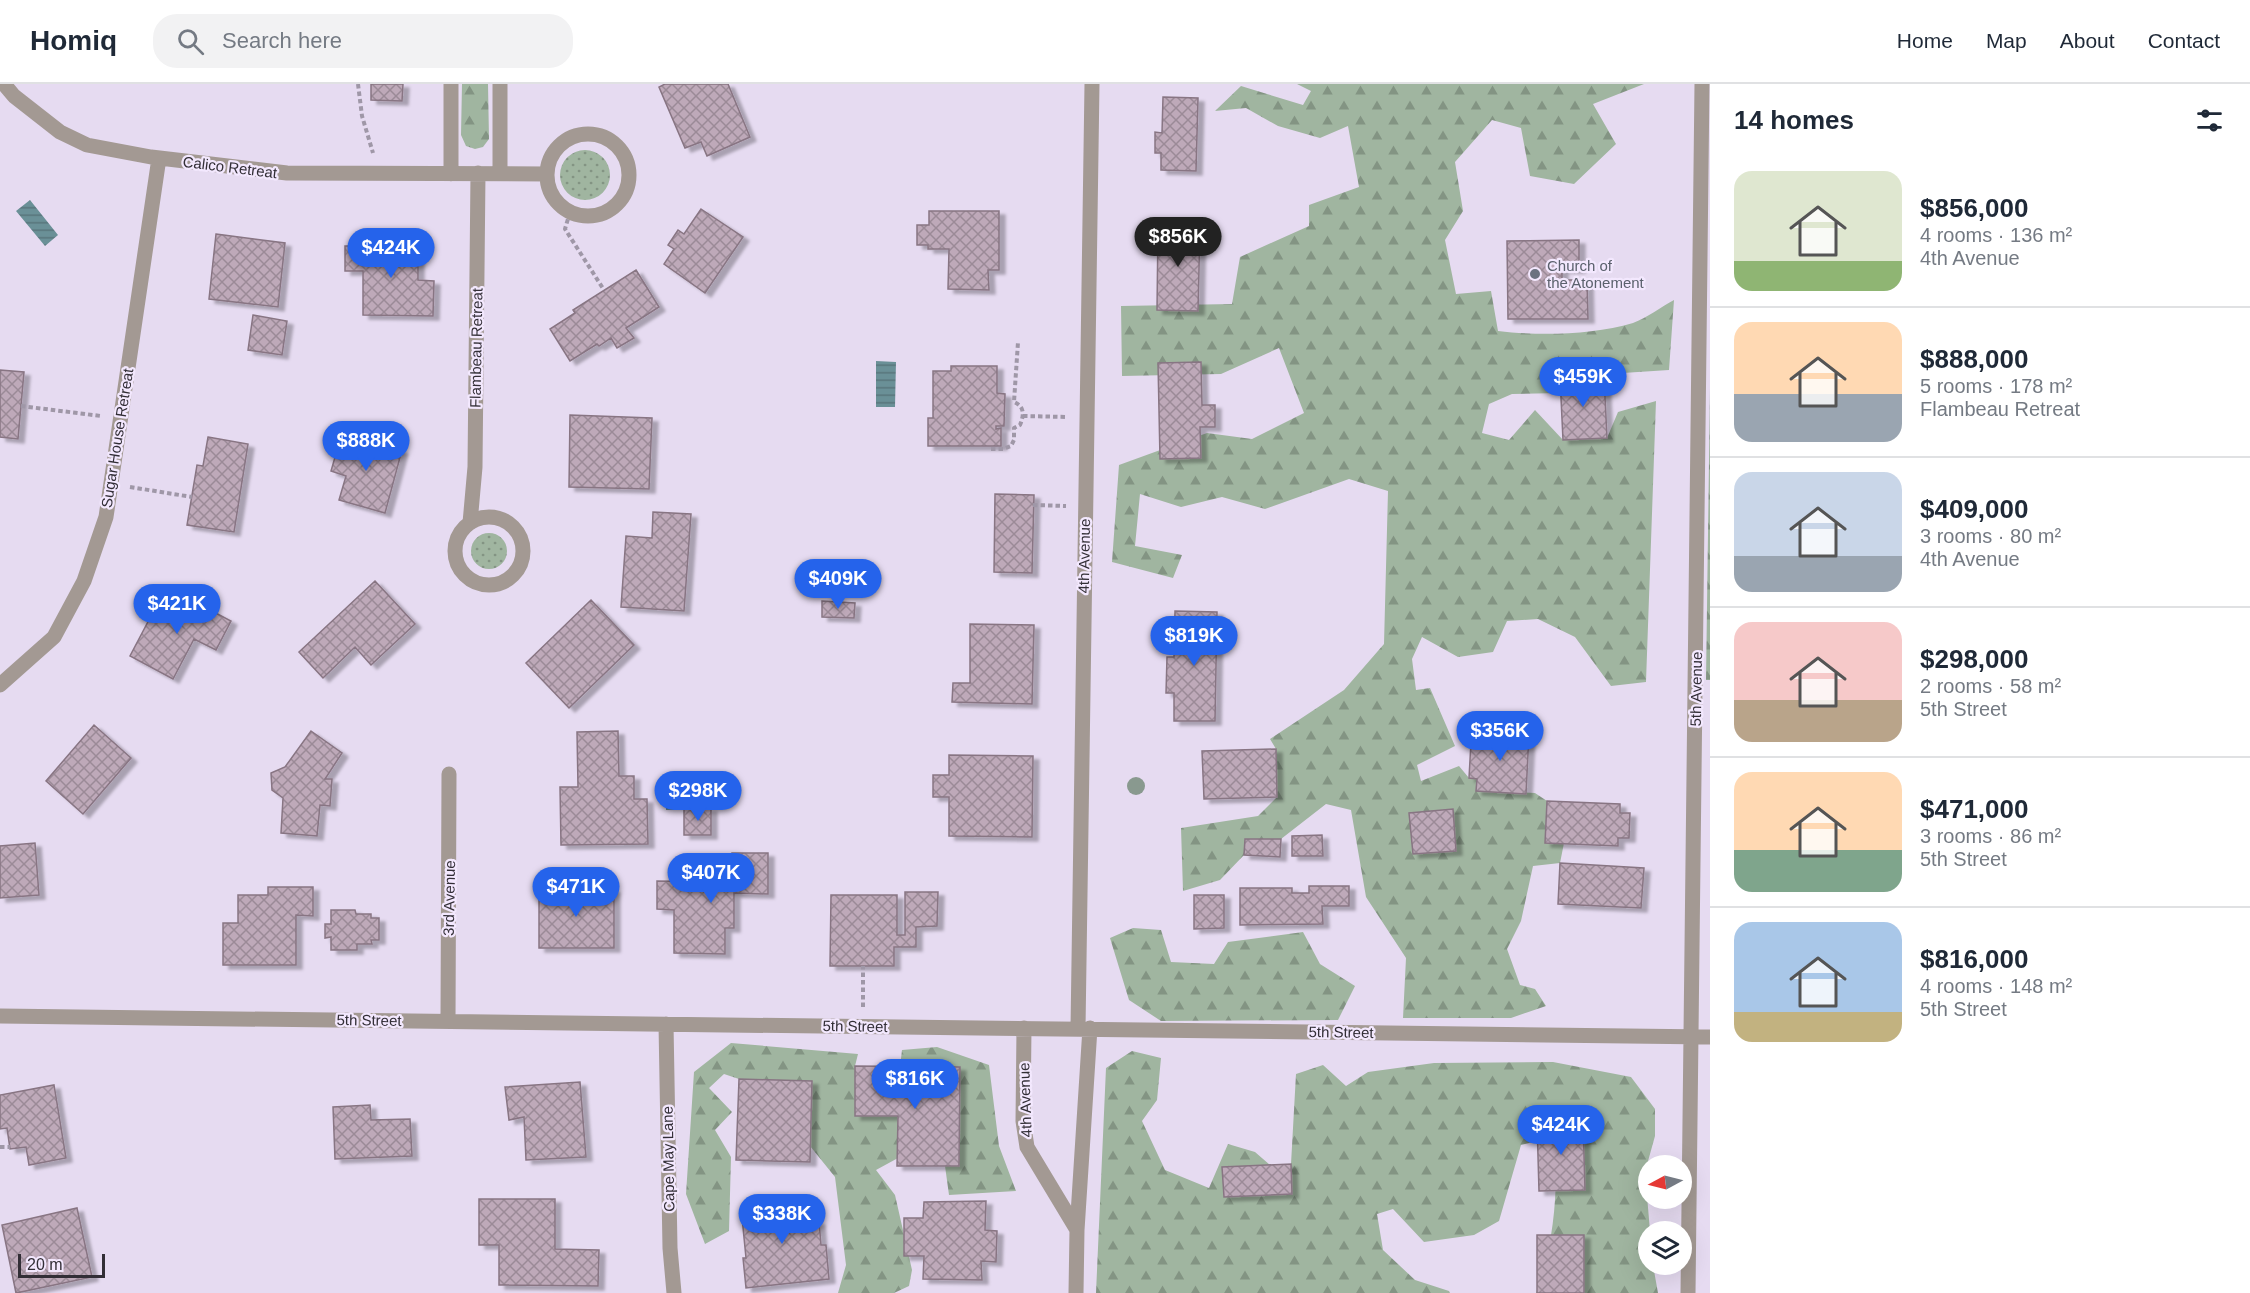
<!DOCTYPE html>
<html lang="en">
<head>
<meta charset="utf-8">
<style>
  :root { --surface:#fff; --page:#f2f2f3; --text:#1f2937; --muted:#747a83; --line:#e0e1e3; --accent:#2563eb }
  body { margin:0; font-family:Helvetica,sans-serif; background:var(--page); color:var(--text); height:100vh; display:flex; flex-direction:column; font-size:22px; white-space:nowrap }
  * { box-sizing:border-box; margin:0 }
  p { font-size:20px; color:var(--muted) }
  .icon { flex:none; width:33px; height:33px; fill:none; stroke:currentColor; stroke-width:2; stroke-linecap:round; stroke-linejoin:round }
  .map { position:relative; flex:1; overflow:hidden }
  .sheet { display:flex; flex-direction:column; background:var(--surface); width:540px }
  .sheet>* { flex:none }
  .needle { width:39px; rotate:263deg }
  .controls { position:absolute; left:1638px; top:1071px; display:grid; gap:12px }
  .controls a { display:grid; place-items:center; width:54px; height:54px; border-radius:50%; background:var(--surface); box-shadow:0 6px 24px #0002; font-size:30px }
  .scale { position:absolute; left:18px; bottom:15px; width:87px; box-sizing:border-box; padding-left:6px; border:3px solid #322e36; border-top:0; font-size:16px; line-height:21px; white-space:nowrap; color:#322e36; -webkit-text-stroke:4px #f3e8fe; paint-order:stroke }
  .price { position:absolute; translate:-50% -51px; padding:0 14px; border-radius:21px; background:var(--accent); color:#fff; font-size:20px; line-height:39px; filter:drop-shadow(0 2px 3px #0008) }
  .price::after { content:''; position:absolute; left:50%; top:36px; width:18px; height:14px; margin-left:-9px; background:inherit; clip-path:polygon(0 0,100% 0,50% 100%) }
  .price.active { background:#222; color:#fff }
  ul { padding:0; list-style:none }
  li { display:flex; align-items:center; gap:18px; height:150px; padding:0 24px }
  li+li { border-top:2px solid var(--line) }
  li span { display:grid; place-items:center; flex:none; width:168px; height:120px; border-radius:18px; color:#555 }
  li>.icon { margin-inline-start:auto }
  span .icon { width:72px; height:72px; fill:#fffc; stroke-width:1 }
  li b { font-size:26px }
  h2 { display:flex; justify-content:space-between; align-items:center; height:72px; padding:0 24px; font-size:26px }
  header { display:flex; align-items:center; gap:36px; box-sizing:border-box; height:84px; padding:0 30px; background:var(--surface); border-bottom:2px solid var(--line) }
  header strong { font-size:28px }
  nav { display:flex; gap:33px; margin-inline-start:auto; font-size:21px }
  .search { width:420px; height:54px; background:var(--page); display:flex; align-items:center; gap:15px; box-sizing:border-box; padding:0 21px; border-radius:24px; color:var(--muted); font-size:22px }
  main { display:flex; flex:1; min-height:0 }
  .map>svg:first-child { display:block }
  .forest { fill:url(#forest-firs) }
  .garden { fill:url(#garden-dots) }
  .water { fill:url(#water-rules) }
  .building { fill:url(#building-cross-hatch); stroke:#887583; stroke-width:1.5; filter:url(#shadow) }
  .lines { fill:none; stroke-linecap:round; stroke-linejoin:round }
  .path { stroke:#9f97a7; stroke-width:4; stroke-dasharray:4.5 3; stroke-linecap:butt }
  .minor { stroke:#a39993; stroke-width:15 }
  .tree { fill:#89998f }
  .worship-dot { fill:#6b7280; stroke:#f3e8fe; stroke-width:2 }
  .labels { text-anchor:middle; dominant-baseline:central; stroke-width:4.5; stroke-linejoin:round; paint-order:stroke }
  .street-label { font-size:15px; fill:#322e36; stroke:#f3e8fe }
  .worship-label { font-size:15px; fill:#5b616d; stroke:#f3e8fe; text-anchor:start }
</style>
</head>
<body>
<header>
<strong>Homiq</strong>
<div class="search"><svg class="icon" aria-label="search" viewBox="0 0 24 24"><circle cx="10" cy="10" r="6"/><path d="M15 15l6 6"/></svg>Search here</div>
<nav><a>Home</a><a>Map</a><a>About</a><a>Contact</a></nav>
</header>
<main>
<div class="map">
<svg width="1710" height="1209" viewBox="0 0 1710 1209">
  <defs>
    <pattern id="forest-firs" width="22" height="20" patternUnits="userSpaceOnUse" patternTransform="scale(1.5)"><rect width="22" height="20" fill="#a0b5a0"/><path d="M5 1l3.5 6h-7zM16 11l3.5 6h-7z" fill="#839483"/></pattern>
    <pattern id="garden-dots" width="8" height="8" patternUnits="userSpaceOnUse" patternTransform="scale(1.5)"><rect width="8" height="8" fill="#a0b5a0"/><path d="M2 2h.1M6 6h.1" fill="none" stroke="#839483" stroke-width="1.8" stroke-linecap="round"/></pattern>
    <pattern id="water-rules" width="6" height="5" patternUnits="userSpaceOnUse" patternTransform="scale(1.5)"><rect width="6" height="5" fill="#6a9097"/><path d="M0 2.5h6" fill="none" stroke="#58767c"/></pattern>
    <pattern id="building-cross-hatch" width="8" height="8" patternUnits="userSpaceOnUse" patternTransform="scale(1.5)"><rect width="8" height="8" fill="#bea9b9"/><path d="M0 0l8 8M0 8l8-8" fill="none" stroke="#9b8a97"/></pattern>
    <filter id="shadow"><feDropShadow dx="6" dy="4" stdDeviation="1.5" flood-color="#0004"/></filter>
  </defs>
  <rect width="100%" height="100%" fill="#e6dbf1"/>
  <path class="forest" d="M462,0H488L489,55L483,63L475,65L466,62L461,51Z
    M1297,0H1644L1593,20L1616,60L1574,100L1530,92L1521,44L1492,36L1455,78L1463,127L1445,156L1456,210L1491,207L1498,247C1540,252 1592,251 1633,239C1647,234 1661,223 1674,216L1669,286L1561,293V309L1512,310L1489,320L1482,349L1509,356L1535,326L1563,356L1607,354L1618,328L1656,317L1646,598L1611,602L1575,553L1538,535L1507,537L1493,568L1458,573L1422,553L1412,575L1416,606L1430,604L1455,662L1417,681L1421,697L1459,682L1469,694L1477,695V707L1535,709L1547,717L1545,758L1564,759L1560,779L1533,782L1521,837L1507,865L1520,901L1535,905L1546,922L1511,934H1403L1406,874L1366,813L1351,726L1326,720L1281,755H1245L1244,771L1220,796L1183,807L1181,744L1258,732L1277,713L1276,665L1270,655L1344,606L1384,560L1388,407L1349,395L1265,425L1222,413L1181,423L1140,410L1135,462L1182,471L1173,494L1112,478L1119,381L1207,349L1252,355L1304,329L1279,264L1221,290L1122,292L1121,222L1232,220L1240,173L1309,142V121L1359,103L1348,42L1320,54L1278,42L1246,24L1215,27L1241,2L1303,21L1311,7Z
    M1710,304V596H1706Z
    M1133,844L1161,846L1171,878L1214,880L1228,858L1303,848L1320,880L1355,902L1338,936L1161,937L1129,916L1110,854Z
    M731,959L858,970L855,982V1032H898V1074L876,1086L895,1111L912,1186L909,1202L894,1209H838L846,1181L835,1093L810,1062L812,997L739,995L724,990L709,1004L732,1028L715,1046L731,1073L729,1147L705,1160L686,1110L694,988Z
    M937,963L989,981L999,1062L1016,1107L949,1111L945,1082H959V983H900L902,966Z
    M1132,967L1161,974L1157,1016L1142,1037L1165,1086L1209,1104L1228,1060L1255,1068L1270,1081L1291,1080L1296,990L1323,981L1346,1002L1368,988L1434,979L1553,978L1631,993L1655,1025V1052L1645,1088L1650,1147L1648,1148V1180L1653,1181L1658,1209H1536C1554,1161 1559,1104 1554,1053L1521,1061L1499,1137L1474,1151L1424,1158L1393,1125L1377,1130L1383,1166L1415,1196L1449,1207L1450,1209H1096L1106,984Z"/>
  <path class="garden" d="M560 91a25 25 0 1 1 50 0a25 25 0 1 1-50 0Z
    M471 467a18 18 0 1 1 36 0a18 18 0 1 1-36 0Z"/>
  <path class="water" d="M30,116L58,151L45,162L16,127Z
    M876,277L896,278L895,323H876Z
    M665,695C686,695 699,708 709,725L666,726Z"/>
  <path class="building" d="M371,0H403L402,17L371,16Z
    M665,0H728L750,53L707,72L701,58L685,64L659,3Z
    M1163,13L1198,14L1196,87L1161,86V69H1155V48L1162,49Z
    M701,125L743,153L705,209L664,180L674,165L668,161L678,146L684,150Z
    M929,127H999V186H988L989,206L948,205L949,165H928V161H917V141H929Z
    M1158,142L1200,143L1198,227L1157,226Z
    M216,150L285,159L278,223L209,215Z
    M1579,156V185H1562V196H1587L1588,235H1508L1507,157Z
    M359,157L418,158V196L434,197L433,232L363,231V187H345V162H359Z
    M636,186L659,223L626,244L634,254L617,264L611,254L599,262L597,260L570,277L550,245L575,229L573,226Z
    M253,231L287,237L282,271L248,266Z
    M1201,278L1202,321H1215V343H1200L1201,374L1160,375L1158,279Z
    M951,282H997V309L1005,310L1004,342H996V345L1001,344V362H928V334H933V287H951Z
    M0,286L24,288L18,355L0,353Z
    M1604,292L1607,354L1563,356L1560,293Z
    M570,331L652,334L649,405L569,403Z
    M342,349L402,366L385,429L339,416L346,392L331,387Z
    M208,353L248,360L234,448L187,441L197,381L203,382Z
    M995,410L1034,411L1032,489L994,488Z
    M653,428L691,430L684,527L621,523L626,452L652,454Z
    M375,497L415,540L371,581L355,563L323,594L299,568Z
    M161,513L189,528L195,518L231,537L216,566L194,555L173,595L130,572Z
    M591,516L634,561L569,624L526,579Z
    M822,517L855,519L854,534L822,533Z
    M1175,527L1217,528L1215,637H1174V609H1166L1167,573H1174Z
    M970,540L1034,541L1032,620L952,618L953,599H970Z
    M94,641L131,674L83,730L46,697Z
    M311,647L342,669L325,695H332L330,722L320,721L317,752L281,749L283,714L272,706L271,689L285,683Z
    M618,647L619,692H634V715H647L648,760L561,761L560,703H578L577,648Z
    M1478,647L1529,650L1526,710L1476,707L1477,695L1469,694L1471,658H1478Z
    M1276,665L1277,713L1204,715L1202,667Z
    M949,671L1033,672L1032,753L949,752V713H933V691H949Z
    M1547,717L1620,720V729H1630L1629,754H1618V762L1545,759Z
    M684,724H711V751H684Z
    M1453,725L1456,767L1413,770L1409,729Z
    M1322,751L1323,772H1292V752Z
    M1245,755H1281L1280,773L1244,771Z
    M35,759L39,811L0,814V762Z
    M732,769H768V810L734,809V844H725V870L674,869V826L657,825V797L731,798Z
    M1560,779L1644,784L1641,824L1558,820Z
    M1309,802H1349V822H1322L1323,840L1240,841V804H1292V809H1309Z
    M268,803H313V832L296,831V881H223V839H238V811H268Z
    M539,805H614V864H539Z
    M905,808H938L937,842L916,843V863H894V882H830L831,811H897V851H905Z
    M1194,811H1224V844L1194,845Z
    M331,826H355L356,830H371V834H379V856H371L372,860H357V866H331V853L325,854V840H331Z
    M855,982L960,983L959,1082H897L898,1032H855Z
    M739,995L812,997L810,1078L736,1076Z
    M580,998L586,1073L526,1076L524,1033L509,1036L505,1003Z
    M54,1001L66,1074L29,1081L26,1063L10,1065L7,1044L0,1045V1011Z
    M370,1021L371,1036L410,1035L412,1072L335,1075L333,1023Z
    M1583,1037L1585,1106L1539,1107L1537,1038Z
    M1291,1080L1292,1110L1224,1113L1222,1083Z
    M479,1115H555V1165L599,1166L598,1202L499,1201V1161H479Z
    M807,1116L809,1138L819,1137L821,1161H826L829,1195L746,1204L743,1174H746L741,1123Z
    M986,1117L985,1146L997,1147L996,1178L981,1177L982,1196L923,1195L924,1172H904V1134H923L924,1118Z
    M77,1124L92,1193L16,1209L2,1141Z
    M1537,1151H1584V1209H1537Z"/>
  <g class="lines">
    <path class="path" d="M358,0L362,32L373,69
      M570,128L565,145L604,206
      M21,322L101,332
      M1023,332L1067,333
      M991,365H1003L1011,362L1014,356V344L1020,341C1024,331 1025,323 1014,318L1018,258
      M130,403L192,413
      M1033,421L1066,422
      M863,923V882
      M0,1063H10"/>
    <path class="minor" d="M4,0L14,12L60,48L87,61L151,73L287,89L547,90
      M451,0V90
      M500,0V89
      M547 91a41 41 0 1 1 82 0a41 41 0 1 1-82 0Z
      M455 467a34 34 0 1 1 68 0a34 34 0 1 1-68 0Z
      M470,439L475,383L478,89
      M0,601L54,553L84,497L106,433L159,74
      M0,932L1710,953
      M448,937L449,690
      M666,940L670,1164L674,1209
      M1024,944L1023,1037L1027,1063L1077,1146
      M1078,945L1092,0
      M1076,1209L1077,1146L1090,944
      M1688,1209L1702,0"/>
  </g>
  <circle class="tree" cx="1136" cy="702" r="9"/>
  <circle class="worship-dot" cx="1535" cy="190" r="6"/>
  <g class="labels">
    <g class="street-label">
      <text transform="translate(230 83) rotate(7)">Calico Retreat</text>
      <text transform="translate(476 264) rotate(-89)">Flambeau Retreat</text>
      <text transform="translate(117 354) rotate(-81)">Sugar House Retreat</text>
      <text transform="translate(1084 472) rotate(-89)">4th Avenue</text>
      <text transform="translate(1696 605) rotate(-89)">5th Avenue</text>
      <text transform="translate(449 814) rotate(-89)">3rd Avenue</text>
      <text transform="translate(369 936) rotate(1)">5th Street</text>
      <text transform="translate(855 942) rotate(1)">5th Street</text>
      <text transform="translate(1341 948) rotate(1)">5th Street</text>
      <text transform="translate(1025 1016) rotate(-92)">4th Avenue</text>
      <text transform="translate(668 1075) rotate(-91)">Cape May Lane</text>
    </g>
    <g class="worship-label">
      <text x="1547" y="181">Church of<tspan x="1547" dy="17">the Atonement</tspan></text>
    </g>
  </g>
</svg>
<div class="controls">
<a><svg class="needle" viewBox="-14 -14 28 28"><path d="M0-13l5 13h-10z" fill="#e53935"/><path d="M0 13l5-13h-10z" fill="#747a83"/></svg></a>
<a><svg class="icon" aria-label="layers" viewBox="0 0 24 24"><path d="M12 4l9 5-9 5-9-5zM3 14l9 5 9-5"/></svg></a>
</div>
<div class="scale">20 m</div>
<b class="price active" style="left:1178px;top:184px">$856K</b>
<b class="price" style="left:391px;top:195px">$424K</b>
<b class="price" style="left:1583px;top:324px">$459K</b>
<b class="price" style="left:366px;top:388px">$888K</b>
<b class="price" style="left:838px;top:526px">$409K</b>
<b class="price" style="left:177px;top:551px">$421K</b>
<b class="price" style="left:1194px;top:583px">$819K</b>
<b class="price" style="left:1500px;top:678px">$356K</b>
<b class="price" style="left:698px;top:738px">$298K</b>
<b class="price" style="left:711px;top:820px">$407K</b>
<b class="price" style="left:576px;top:834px">$471K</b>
<b class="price" style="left:915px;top:1026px">$816K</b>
<b class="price" style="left:1561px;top:1072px">$424K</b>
<b class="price" style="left:782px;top:1161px">$338K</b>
</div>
<section class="sheet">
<h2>14 homes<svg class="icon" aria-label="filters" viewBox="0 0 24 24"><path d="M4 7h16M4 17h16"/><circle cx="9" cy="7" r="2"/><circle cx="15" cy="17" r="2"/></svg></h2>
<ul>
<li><span style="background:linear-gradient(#dfe7d0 75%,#8fb573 0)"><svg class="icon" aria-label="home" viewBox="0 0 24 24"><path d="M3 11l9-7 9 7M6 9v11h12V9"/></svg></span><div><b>$856,000</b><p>4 rooms · 136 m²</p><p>4th Avenue</p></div></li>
<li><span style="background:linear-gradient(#ffd9b3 60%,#9aa5b1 0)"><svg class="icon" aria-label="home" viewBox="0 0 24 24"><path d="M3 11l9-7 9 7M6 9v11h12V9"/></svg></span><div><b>$888,000</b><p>5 rooms · 178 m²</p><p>Flambeau Retreat</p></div></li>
<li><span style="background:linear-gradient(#c9d6e8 70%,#9aa5b1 0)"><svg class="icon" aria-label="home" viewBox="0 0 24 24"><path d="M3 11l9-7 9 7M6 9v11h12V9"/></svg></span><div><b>$409,000</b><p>3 rooms · 80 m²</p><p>4th Avenue</p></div></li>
<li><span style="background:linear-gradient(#f6c9c9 65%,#b9a48a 0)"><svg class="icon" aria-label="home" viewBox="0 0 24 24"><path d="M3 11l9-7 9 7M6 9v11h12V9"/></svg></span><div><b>$298,000</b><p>2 rooms · 58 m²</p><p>5th Street</p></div></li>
<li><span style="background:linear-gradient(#ffd9b3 65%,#7fa58c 0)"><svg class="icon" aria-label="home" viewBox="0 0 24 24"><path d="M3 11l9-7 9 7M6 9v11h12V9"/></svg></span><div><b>$471,000</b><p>3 rooms · 86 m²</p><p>5th Street</p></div></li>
<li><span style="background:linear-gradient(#a9c7e8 75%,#c2b280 0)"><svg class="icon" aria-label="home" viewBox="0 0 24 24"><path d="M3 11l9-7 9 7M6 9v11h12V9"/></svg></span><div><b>$816,000</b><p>4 rooms · 148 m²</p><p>5th Street</p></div></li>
</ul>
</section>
</main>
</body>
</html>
